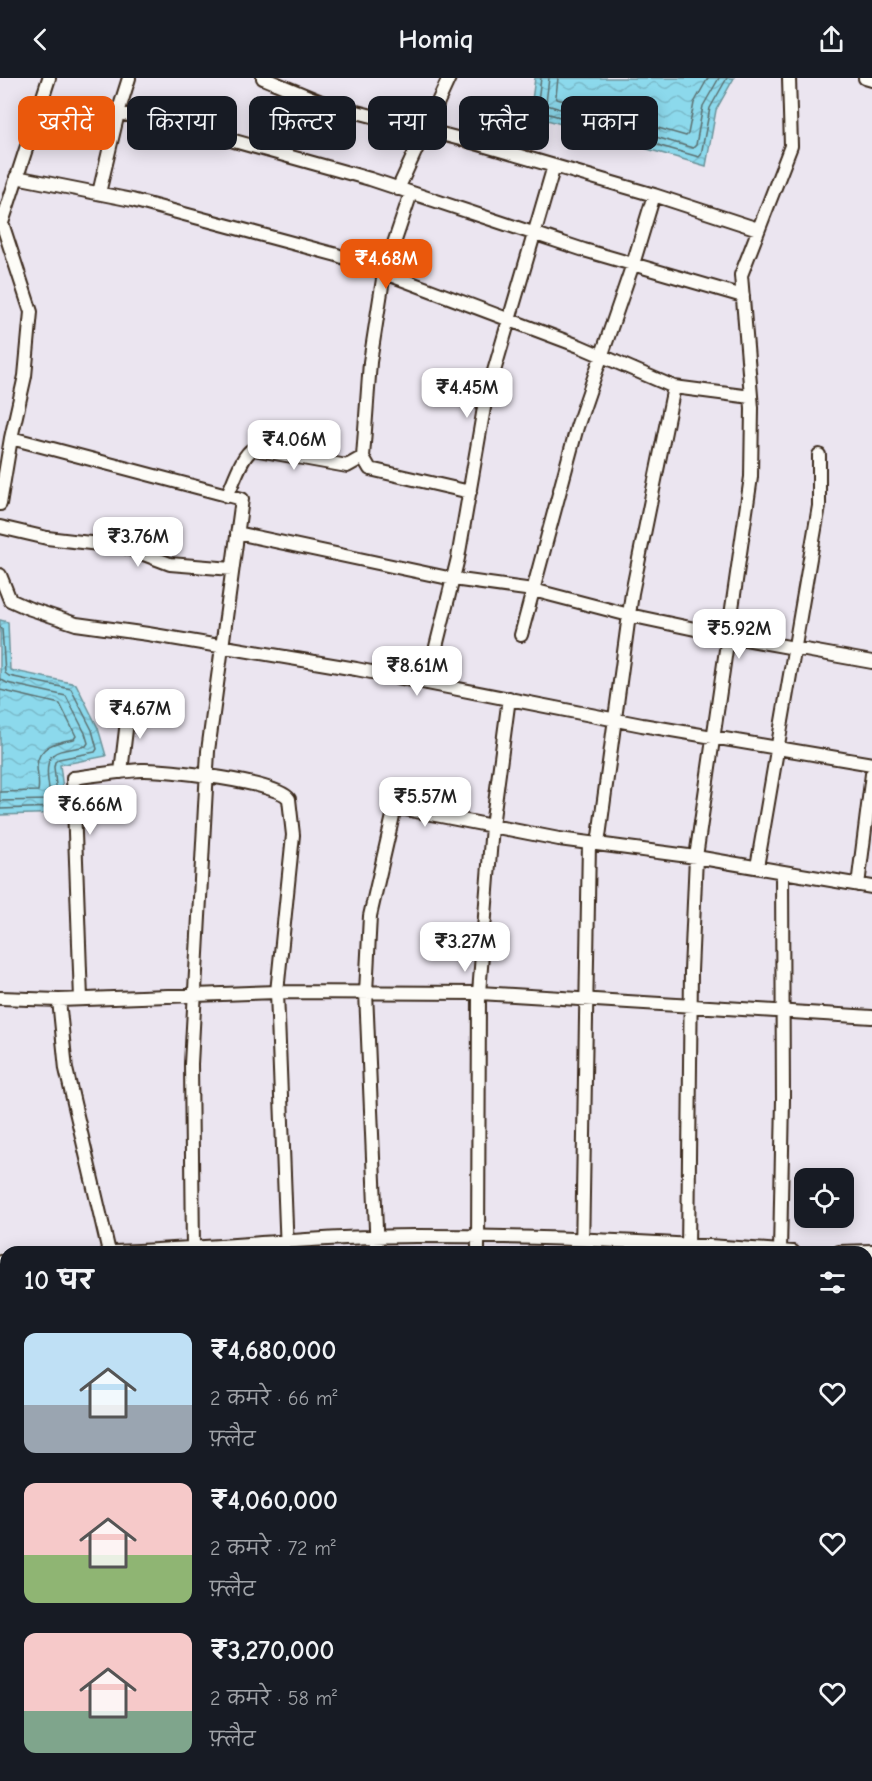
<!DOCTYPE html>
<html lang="hi">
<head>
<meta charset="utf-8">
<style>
  :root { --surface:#171b24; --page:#20242c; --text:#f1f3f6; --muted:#9ea1a6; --accent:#ea580c }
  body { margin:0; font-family:"Comic Neue","Playpen Sans Deva",sans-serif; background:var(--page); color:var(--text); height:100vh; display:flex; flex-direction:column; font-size:22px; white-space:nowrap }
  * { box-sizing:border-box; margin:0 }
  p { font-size:20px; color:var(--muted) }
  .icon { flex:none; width:33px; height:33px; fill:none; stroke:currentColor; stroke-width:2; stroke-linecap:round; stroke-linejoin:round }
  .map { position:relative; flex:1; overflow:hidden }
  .panel { position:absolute; left:0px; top:1168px; width:873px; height:536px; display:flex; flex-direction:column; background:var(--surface); border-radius:18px 18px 0 0; box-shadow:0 3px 15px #0003 }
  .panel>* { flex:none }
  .guide { position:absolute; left:18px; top:18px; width:837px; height:54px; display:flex; gap:12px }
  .tools { position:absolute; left:794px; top:1090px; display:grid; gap:12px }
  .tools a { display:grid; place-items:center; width:60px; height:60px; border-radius:12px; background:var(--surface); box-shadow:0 3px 15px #0003; font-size:30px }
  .price { position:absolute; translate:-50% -51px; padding:0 14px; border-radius:12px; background:#fff; color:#222; font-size:20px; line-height:39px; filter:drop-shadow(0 2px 3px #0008) }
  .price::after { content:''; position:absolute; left:50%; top:36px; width:18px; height:14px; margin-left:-9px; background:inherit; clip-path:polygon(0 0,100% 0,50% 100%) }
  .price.on { background:var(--accent); color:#fff }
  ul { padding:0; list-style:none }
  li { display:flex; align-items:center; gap:18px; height:150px; padding:0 24px }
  li span { display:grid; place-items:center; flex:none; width:168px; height:120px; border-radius:12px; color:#555 }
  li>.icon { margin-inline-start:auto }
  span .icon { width:72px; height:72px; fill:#fffc; stroke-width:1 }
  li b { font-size:26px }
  h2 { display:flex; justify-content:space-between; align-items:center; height:72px; padding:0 24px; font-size:26px }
  .pill { padding:0 21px; border-radius:12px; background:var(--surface); box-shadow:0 3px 15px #0003; font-size:21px; line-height:54px }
  .pill.on { background:var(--accent); color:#fff }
  header { display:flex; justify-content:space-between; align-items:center; height:78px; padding:0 24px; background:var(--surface); font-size:27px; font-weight:700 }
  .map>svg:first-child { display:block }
  .water { fill:url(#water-waves); stroke:#6c939a; stroke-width:1.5 }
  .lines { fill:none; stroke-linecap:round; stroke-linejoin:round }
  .shore { stroke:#5b7070; stroke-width:1.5 }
  .street-casing { stroke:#3b2a1e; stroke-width:16 }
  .street { stroke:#fdfcf7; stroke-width:12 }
</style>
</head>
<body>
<header><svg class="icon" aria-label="back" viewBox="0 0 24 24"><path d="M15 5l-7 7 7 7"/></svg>Homiq<svg class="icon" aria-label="share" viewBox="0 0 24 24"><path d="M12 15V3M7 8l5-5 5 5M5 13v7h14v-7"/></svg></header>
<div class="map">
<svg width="872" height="1703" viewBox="0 0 872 1703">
  <defs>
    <pattern id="water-waves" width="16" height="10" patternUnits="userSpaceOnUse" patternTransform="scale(1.5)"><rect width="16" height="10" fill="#8cd9ec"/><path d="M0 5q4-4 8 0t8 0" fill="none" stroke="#7abaca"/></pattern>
  </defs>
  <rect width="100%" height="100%" fill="#ebe5f0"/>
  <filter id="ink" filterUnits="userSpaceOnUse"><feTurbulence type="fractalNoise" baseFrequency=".0167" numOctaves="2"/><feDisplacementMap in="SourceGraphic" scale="12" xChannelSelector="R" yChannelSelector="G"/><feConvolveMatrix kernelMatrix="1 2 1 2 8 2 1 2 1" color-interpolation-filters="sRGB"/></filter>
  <g filter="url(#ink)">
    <path class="water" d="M535,0H734L716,32L706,88L530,37Z
      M0,542L8,544L10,592L76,606L98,650L106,678L60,687L66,735L0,737Z"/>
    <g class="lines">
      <path class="shore" d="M541,0L537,30L539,33L699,79L701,77L710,30L727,0
        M549,0L546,25L547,27L693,70L696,67L703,28L719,0
        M558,0L556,18L557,21L686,58L688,56L694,25L708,0
        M0,549L2,551L5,595L9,598L71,611L92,652L97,671L95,674L59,681L55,684L54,689L58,726L57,729L0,731
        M0,601L7,605L66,618L85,655L88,665L86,668C59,674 44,669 48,703C49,709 50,716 49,722L0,723
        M0,612L60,626L76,658L74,661C58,664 38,667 37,688C37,696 40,705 38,713L0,714"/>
      <defs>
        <path id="street" d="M263,0L326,26L472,64L654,117L758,151
          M865,0L872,2
          M118,35L159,42L370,101L584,172L743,218
          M16,99L132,122L337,177L579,268L674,309L751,319
          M398,111L449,0
          M99,115L118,35L129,0
          M411,115L384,195L370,284L363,379L370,391L470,414
          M0,144L2,145L31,234L25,298L11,360L0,426
          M2,145L49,0
          M11,360L242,421L208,673L191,986L193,1171
          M227,418C234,404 241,378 253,371L347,388L363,379
          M0,449L47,460L125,469L170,486L232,491
          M237,455L453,501L533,512L629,537L728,558L872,584
          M0,497L10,522L28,530L76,546L148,556L356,591L642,647L872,686
          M521,557L577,349L633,186L654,117
          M427,605L458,480L485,324L554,88
          M121,694L129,626
          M598,766L632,515L674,309
          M757,789L819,428V377
          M858,807L872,696
          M0,920L59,922
          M81,921L73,700C96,697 119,693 142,692C165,691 279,704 289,721L293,757L277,914L287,1174
          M109,1174L66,991L59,922L277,914L479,915L872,939
          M114,1174C215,1171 316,1158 417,1158C543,1158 668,1164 793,1174
          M377,1174L366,914L370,838L395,729L559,761L696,779L872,809
          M478,1174L479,915L492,748L509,620
          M582,1174L589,765
          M688,1174L691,893L696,779L751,399L752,330L741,197L791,68L789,0
          M780,1174L783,1021L782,794
          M839,1174L872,1173
          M0,1184H6
          M867,1284H872
          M867,1382H872
          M0,1532L6,1531
          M867,1536H872
          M0,1603H6
          M867,1615H872
          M0,1647H6
          M867,1697H872
          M109,1698V1703
          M187,1698V1703
          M304,1698L305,1703
          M559,1703L811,1698"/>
      </defs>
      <use href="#street" class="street-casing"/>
      <use href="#street" class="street"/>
    </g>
  </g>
</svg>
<div class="tools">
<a><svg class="icon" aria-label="locate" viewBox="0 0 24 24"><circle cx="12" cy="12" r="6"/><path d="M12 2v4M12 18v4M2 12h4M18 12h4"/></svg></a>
</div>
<b class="price on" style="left:386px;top:212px">₹4.68M</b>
<b class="price" style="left:467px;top:341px">₹4.45M</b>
<b class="price" style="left:294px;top:393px">₹4.06M</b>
<b class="price" style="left:138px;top:490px">₹3.76M</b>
<b class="price" style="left:739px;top:582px">₹5.92M</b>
<b class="price" style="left:417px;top:619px">₹8.61M</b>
<b class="price" style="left:140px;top:662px">₹4.67M</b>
<b class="price" style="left:425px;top:750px">₹5.57M</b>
<b class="price" style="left:90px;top:758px">₹6.66M</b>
<b class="price" style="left:465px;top:895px">₹3.27M</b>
<div class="guide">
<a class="pill on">खरीदें</a>
<a class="pill">किराया</a>
<a class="pill">फ़िल्टर</a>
<a class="pill">नया</a>
<a class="pill">फ़्लैट</a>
<a class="pill">मकान</a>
</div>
<section class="panel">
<h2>10 घर<svg class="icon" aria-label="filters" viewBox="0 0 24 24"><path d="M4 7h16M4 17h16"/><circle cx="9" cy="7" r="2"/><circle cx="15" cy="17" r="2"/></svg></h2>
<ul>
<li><span style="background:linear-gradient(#bfe0f5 60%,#9aa5b1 0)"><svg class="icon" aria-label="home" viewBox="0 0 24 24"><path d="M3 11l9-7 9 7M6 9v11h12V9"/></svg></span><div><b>₹4,680,000</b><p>2 कमरे · 66 m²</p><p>फ़्लैट</p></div><svg class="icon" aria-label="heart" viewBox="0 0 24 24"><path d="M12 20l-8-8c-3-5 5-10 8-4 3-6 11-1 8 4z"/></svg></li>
<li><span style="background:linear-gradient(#f6c9c9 60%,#8fb573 0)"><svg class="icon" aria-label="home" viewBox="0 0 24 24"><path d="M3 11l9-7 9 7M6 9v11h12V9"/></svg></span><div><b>₹4,060,000</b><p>2 कमरे · 72 m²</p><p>फ़्लैट</p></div><svg class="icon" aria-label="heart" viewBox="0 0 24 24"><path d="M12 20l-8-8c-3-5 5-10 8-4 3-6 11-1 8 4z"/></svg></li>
<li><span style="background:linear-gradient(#f6c9c9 65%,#7fa58c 0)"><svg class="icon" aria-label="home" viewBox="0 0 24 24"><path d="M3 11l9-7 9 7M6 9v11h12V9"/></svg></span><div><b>₹3,270,000</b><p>2 कमरे · 58 m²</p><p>फ़्लैट</p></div><svg class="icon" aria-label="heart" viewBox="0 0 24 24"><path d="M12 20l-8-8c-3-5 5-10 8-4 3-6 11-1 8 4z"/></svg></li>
</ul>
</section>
</div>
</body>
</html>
